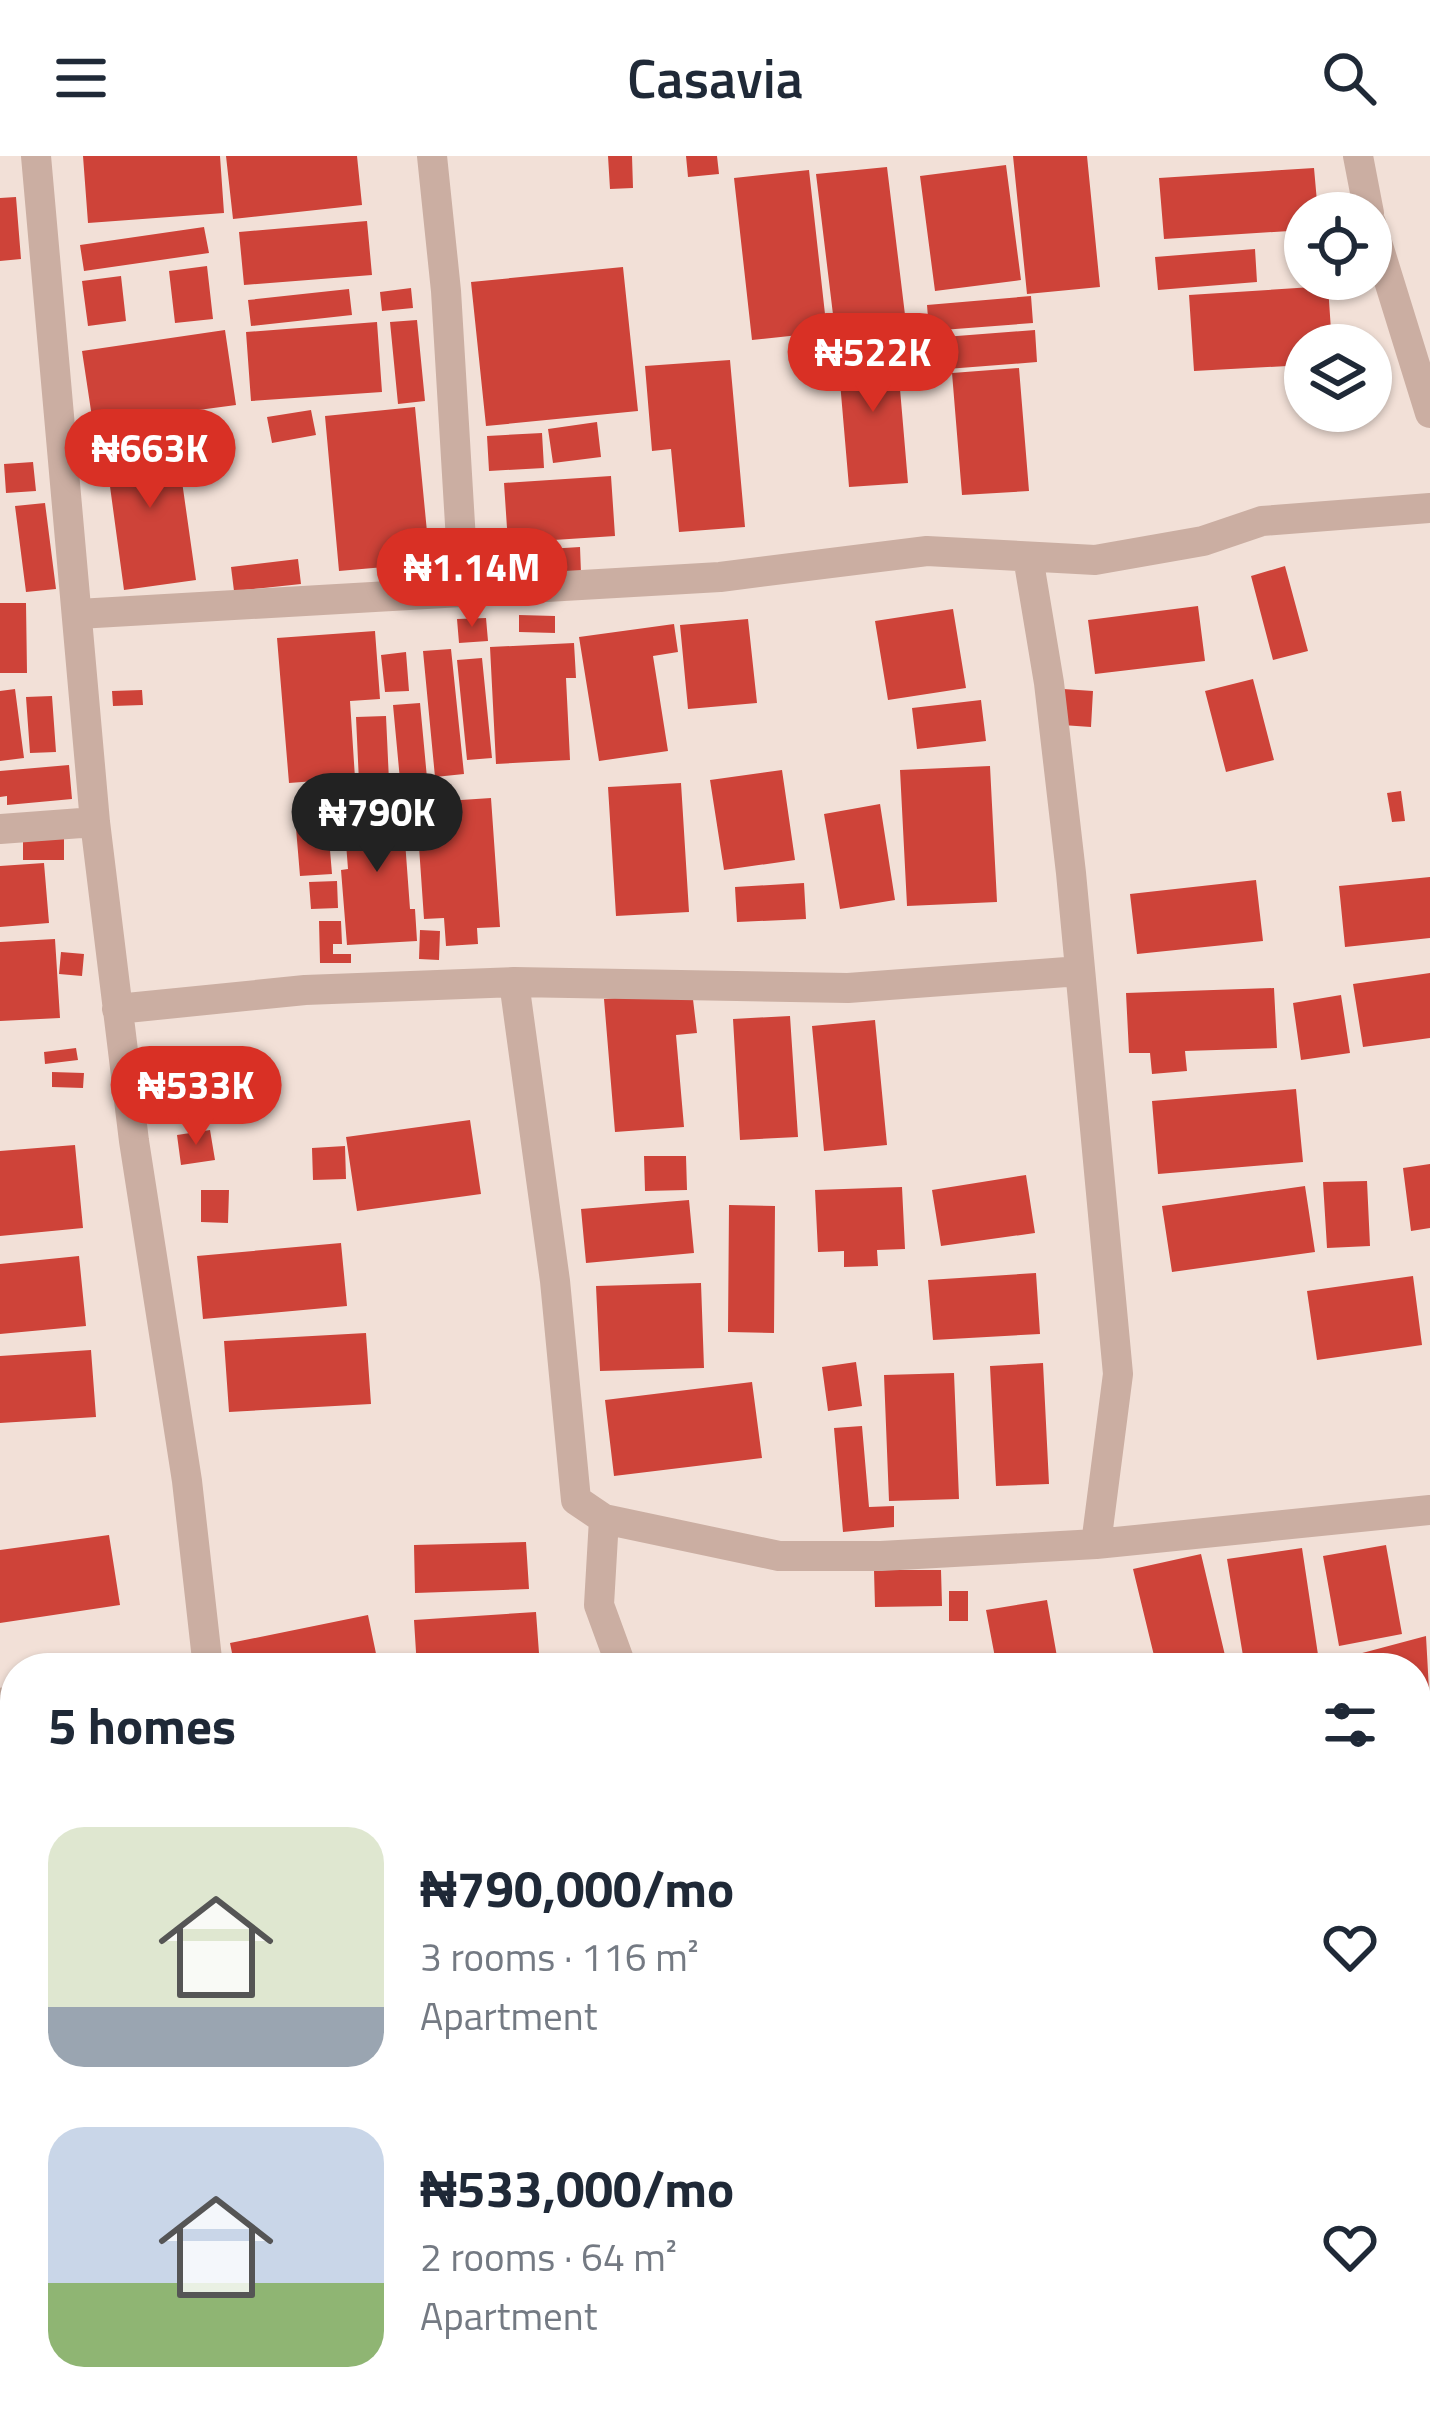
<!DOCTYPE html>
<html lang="en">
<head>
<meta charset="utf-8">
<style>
  :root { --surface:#fff; --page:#f6f6f7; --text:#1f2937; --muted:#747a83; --accent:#d93025 }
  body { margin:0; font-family:"Titillium Web",sans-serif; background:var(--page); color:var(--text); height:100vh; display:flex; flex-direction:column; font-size:45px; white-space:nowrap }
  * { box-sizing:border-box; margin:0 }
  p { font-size:39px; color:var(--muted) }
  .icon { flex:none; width:66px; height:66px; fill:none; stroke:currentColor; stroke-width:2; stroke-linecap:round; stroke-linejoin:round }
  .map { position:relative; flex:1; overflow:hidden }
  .drawer { position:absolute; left:0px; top:1497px; width:1431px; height:768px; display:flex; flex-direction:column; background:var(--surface); border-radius:48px 48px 0 0; box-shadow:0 3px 9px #0004 }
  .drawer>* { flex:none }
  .controls { position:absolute; left:1284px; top:36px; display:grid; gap:24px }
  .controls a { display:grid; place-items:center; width:108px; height:108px; border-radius:50%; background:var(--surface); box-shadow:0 3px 9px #0004; font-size:60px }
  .price { position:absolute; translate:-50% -102px; padding:0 27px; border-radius:42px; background:var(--accent); color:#fff; font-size:39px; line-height:78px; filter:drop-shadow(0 3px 6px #0008) }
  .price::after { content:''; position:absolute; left:50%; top:72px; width:36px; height:27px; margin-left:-18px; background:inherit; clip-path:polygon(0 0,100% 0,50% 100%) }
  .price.active { background:#222; color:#fff }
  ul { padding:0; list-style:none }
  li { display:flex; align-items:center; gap:36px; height:300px; padding:0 48px }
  li span { display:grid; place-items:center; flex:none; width:336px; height:240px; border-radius:36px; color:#555 }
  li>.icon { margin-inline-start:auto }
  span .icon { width:144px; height:144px; fill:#fffc; stroke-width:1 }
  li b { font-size:51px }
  h2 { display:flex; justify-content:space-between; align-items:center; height:144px; padding:0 48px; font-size:51px }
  header { display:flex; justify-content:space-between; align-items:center; height:156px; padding:0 48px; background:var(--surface); font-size:54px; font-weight:600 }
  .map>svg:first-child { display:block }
  .building { fill:#ce4339 }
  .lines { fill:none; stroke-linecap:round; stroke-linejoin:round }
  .street { stroke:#cbaea2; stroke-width:30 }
  .secondary { stroke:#9f7c74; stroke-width:30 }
</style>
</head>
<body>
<header><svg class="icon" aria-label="menu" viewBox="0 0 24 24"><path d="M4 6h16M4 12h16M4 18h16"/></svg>Casavia<svg class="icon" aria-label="search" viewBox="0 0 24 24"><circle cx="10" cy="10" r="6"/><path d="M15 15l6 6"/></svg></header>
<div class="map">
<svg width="1430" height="2265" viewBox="0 0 1430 2265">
  <rect width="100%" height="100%" fill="#f2e0d7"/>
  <path class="building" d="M83,0H220L224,57L88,67Z
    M226,0H357L362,49L233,63Z
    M608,0H632L633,32L610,33Z
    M686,0H717L719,18L688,21Z
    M1013,0H1087L1100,131L1027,138Z
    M1006,9L1021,124L935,135L920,20Z
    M887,11L906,167L835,175L816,18Z
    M1314,12L1318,57H1305V74L1164,83L1159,22Z
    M809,14L827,176L752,184L734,22Z
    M16,41L21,103L0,105V42Z
    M367,65L372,119L244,129L239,76Z
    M204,71L209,97L84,115L80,89Z
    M1255,93L1257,126L1158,134L1155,101Z
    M207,110L213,163L175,167L169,115Z
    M623,111L638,255L486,270L471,126Z
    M121,120L126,165L88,170L82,125Z
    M1328,130L1332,189H1305V209L1194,215L1189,139Z
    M411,132L413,152L382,155L380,136Z
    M349,133L352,159L251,170L248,144Z
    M1031,140L1033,167L929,175L927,149Z
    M417,164L425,245L398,248L390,166Z
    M377,166L382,236L251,245L246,176Z
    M225,174L236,249L93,268L82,195Z
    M1035,174L1037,206L934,214L931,182Z
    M896,186L908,327L849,331L837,191Z
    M730,204L745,371L679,376L671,293L652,295L645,210Z
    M1019,212L1029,335L962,339L952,217Z
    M415,251L430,407L339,415L325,260Z
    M311,254L316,279L272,287L267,261Z
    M597,266L601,301L553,307L548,273Z
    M175,276L196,424L124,434L104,286Z
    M542,277L544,312L489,315L487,280Z
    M33,306L36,335L6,337L4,308Z
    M611,320L615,380L508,387L504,327Z
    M45,347L56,433L26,436L15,350Z
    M580,391L581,417L513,418V410H502L501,396Z
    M298,403L301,428L234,435L231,411Z
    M1285,410L1308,495L1273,504L1251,420Z
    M0,447H26L27,517H0Z
    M1198,450L1205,505L1095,518L1088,464Z
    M953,453L966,532L888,544L875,465Z
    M519,459L555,460V477L519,476Z
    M486,462L488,485L459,487L457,463Z
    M748,463L757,547L688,553L680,469Z
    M674,468L678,496L653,500L668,595L599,605L579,481Z
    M375,475L380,543L350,545L355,622L289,627L277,482Z
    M574,487L576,522H566L570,604L496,608L490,491Z
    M451,493L464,618L435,621L423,495Z
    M406,496L409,535L385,536L381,499Z
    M482,502L492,602L467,604L457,504Z
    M1253,523L1274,604L1226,616L1205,535Z
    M15,533L24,602L0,605V535Z
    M1063,533L1093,535L1091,571L1062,569Z
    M142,534L143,549L113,550L112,535Z
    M52,540L56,596L30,597L26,541Z
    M981,544L986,585L917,593L912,552Z
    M420,547L427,622L400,624L393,549Z
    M386,560L389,625L359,626L356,561Z
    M69,609L72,643L7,649V640L0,641V615Z
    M990,610L997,746L907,750L900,614Z
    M782,614L795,704L724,714L710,624Z
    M681,627L689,756L616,760L608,631Z
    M1401,635L1405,665L1392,666L1387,637Z
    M491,642L500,771L477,772L478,788L446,790L444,762L424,763L416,647Z
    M402,644L410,753H415L417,785L347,789L341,714L348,713L343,648Z
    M326,646L332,718L300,720L294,648Z
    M880,648L895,744L840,753L824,658Z
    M64,682V704H23V683Z
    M44,707L49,767L0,771V710Z
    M1430,721V782L1345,791L1339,730Z
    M1256,724L1263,785L1137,798L1130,738Z
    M337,725L338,752L311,753L309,726Z
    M804,727L806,763L737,766L735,731Z
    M319,765H341L342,788H333V798H351V807H320Z
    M420,774L440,775L439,804L419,803Z
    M55,783L60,862L0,865V786Z
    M61,796L84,798L82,820L59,818Z
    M1430,817V882L1363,891L1353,828Z
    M1274,832L1277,892L1185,895L1187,915L1152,918L1150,897H1129L1126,837Z
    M692,835L697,877L676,879L684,971L615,976L604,843Z
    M1341,839L1350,897L1301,904L1293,847Z
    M790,860L798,981L740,984L733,863Z
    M875,864L887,989L824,995L812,870Z
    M76,892L78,904L45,908L44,896Z
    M52,916L84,917L83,932L52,931Z
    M1296,933L1303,1006L1158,1018L1152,945Z
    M470,964L481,1038L357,1055L346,981Z
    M210,974L215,1004L181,1009L177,979Z
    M75,989L83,1072L0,1080V995Z
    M345,990L346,1023L313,1024L312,992Z
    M644,1000H686L687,1034L645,1035Z
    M1430,1008V1072L1411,1075L1403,1012Z
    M1026,1019L1035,1077L941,1090L932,1034Z
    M1367,1025L1370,1090L1327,1092L1323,1026Z
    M1305,1030L1315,1096L1172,1116L1162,1050Z
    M902,1031L905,1093L877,1094L878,1110L844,1111V1095L818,1096L815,1034Z
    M201,1034H229L228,1067L201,1066Z
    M689,1044L694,1097L586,1107L581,1053Z
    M729,1049L775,1050L774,1177L728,1176Z
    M341,1087L347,1150L203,1163L197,1100Z
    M79,1100L86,1170L0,1178V1108Z
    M1036,1117L1040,1178L933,1184L928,1124Z
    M1413,1120L1422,1189L1317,1204L1307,1135Z
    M701,1127L704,1212L600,1215L596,1130Z
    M366,1177L371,1248L229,1256L224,1185Z
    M91,1194L96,1261L0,1267V1200Z
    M856,1206L862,1250L828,1255L822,1211Z
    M1043,1207L1049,1328L996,1330L990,1210Z
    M954,1217L959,1343L889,1345L884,1219Z
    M752,1226L762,1302L614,1320L605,1244Z
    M862,1270L869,1351L894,1350V1371L843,1376L834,1272Z
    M109,1379L120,1449L0,1467V1394Z
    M526,1386L529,1433L415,1437L414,1389Z
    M1386,1389L1402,1478L1339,1490L1323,1400Z
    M1302,1392L1320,1512H1245L1227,1403Z
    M1201,1398L1228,1512H1157L1133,1413Z
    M874,1414H941L942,1450L875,1451Z
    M949,1435H968V1465H949Z
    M1047,1444L1059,1512H997L986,1454Z
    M536,1456L540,1511L417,1512L414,1464Z
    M368,1459L379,1512H235L230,1487Z
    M1426,1480L1430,1552L1416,1556V1512H1338L1336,1504Z
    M1430,1588V1667L1416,1672V1593Z
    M1416,1871L1430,1879V1954L1416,1946Z
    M652,2250H735L732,2265H650Z
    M778,2250H835L827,2265H804Z
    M1022,2250H1088L1081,2265H1023L1016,2262Z"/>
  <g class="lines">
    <path class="street" d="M36,0L95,666L134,985L187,1325L208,1512
      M432,0L446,135L464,435
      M1358,0L1369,57
      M1371,67L1430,257
      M1028,401L1049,527L1071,717L1118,1218L1096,1388
      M78,458L720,421L927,395L1095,404L1203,385L1262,365L1430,352
      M0,673L95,666
      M514,826L555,1125L576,1344L604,1363L599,1449L622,1512
      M117,853L305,834L514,826L848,832L1080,815
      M604,1363L779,1400H881L1096,1388L1430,1354
      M0,1547L15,1545
      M1416,1817L1430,1824
      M1416,2170L1430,2146
      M262,2265V2250
      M870,2265L879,2250
      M1361,2265L1370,2250"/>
    <path class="secondary" d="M0,2256L74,2265"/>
  </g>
</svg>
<div class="controls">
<a><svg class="icon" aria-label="locate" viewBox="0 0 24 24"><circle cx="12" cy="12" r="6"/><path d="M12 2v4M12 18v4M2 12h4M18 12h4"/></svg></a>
<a><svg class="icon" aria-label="layers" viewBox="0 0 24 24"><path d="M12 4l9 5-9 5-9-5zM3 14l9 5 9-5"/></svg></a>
</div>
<b class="price" style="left:873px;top:259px">₦522K</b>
<b class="price" style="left:150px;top:355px">₦663K</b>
<b class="price" style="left:472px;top:474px">₦1.14M</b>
<b class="price active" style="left:377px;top:719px">₦790K</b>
<b class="price" style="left:196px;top:992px">₦533K</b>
<section class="drawer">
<h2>5 homes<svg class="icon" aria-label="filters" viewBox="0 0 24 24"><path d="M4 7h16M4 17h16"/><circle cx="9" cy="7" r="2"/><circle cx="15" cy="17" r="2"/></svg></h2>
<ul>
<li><span style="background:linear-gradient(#dfe7d0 75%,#9aa5b1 0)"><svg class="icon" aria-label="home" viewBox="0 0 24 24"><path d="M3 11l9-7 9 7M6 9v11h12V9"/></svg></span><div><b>₦790,000/mo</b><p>3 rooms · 116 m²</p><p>Apartment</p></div><svg class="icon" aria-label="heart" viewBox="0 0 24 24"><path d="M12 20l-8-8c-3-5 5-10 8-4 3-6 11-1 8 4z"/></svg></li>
<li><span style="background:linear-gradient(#c9d6e8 65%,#8fb573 0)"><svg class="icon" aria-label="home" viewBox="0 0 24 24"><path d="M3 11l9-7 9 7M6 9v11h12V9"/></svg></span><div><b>₦533,000/mo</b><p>2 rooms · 64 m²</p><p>Apartment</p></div><svg class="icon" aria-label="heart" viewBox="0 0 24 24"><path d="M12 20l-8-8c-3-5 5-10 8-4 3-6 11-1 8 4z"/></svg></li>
</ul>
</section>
</div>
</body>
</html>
